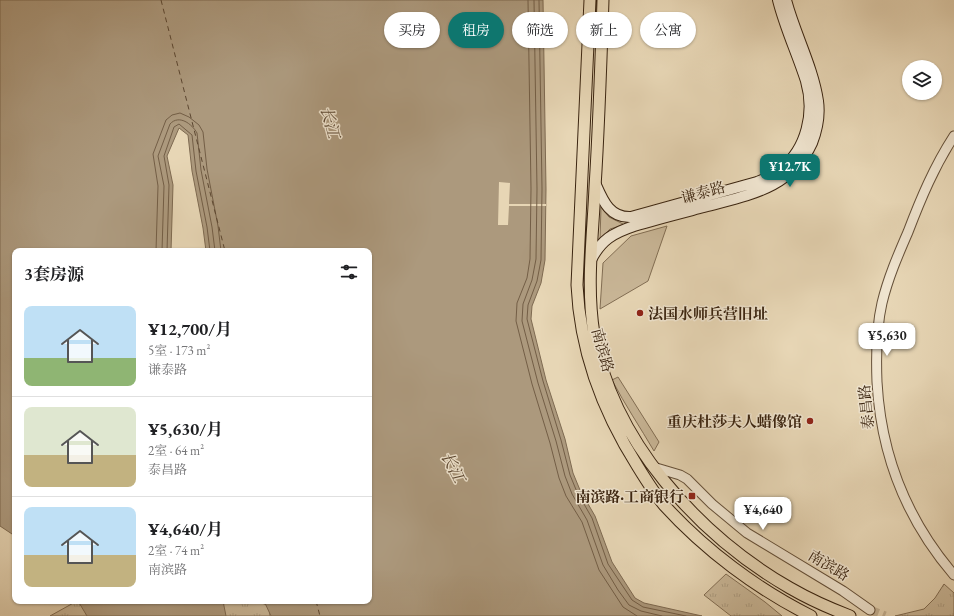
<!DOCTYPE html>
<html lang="zh">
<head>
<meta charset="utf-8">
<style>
  :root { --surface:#fff; --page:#f2f2f2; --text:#202124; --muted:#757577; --line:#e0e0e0; --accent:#0f766e }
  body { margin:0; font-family:"EB Garamond","Noto Serif SC",serif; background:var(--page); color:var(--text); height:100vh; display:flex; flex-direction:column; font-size:15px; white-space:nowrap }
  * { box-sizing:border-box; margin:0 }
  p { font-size:13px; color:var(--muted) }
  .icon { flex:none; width:22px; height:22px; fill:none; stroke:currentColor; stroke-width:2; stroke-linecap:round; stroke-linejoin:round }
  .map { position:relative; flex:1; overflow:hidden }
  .drawer { position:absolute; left:12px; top:248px; width:360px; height:356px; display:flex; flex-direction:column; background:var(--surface); border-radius:8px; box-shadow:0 1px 3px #0004 }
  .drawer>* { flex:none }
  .banner { position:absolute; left:384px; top:12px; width:380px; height:36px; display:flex; gap:8px }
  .fabs { position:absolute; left:902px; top:60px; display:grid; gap:8px }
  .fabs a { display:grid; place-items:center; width:40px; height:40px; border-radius:50%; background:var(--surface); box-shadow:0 1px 3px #0004; font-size:20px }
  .price { position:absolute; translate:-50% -34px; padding:0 9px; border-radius:8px; background:#fff; color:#222; font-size:13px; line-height:26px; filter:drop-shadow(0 1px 2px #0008) }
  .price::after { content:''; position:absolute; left:50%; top:24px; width:12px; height:9px; margin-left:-6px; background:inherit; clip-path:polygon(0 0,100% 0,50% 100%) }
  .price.current { background:var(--accent); color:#fff }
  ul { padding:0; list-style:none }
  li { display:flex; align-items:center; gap:12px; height:100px; padding:0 12px }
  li+li { border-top:1px solid var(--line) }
  li span { display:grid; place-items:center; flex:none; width:112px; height:80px; border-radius:8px; color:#555 }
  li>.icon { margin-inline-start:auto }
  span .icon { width:48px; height:48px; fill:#fffc; stroke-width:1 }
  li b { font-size:17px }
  h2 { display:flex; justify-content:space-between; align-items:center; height:48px; padding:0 12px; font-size:17px }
  .tag { padding:0 14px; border-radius:18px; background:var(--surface); box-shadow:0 1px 3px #0004; font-size:14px; line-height:36px }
  .tag.current { background:var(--accent); color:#fff }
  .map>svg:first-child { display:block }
  .green { fill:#cab899; stroke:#826e54 }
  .park { fill:url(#park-tufts); stroke:#826e54 }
  .water { fill:#ac997d; stroke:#7e6a51 }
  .pier { fill:#e7d6b5 }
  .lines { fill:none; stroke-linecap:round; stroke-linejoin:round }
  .shore { stroke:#735e46; stroke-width:1 }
  .ferry { stroke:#5c4731; stroke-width:1; stroke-dasharray:5 4; stroke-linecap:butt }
  .tertiary-tunnel { stroke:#c4b294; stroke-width:9; stroke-dasharray:9 4.5; stroke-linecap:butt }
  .tertiary-casing { stroke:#655039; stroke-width:11 }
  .secondary-casing { stroke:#3a2410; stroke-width:12 }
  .primary-casing { stroke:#3a2410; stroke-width:13 }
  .tertiary { stroke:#efe4cf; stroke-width:9 }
  .secondary { stroke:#efe4cf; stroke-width:10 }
  .primary { stroke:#e7d6b5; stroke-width:11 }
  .poi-dot { fill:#8f2418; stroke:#efe4cf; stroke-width:1.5 }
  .labels { text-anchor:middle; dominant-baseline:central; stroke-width:3; stroke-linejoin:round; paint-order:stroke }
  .street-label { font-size:15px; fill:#3a2410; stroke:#efe4cf }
  .poi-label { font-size:15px; font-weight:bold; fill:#3a2410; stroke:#efe4cf; text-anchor:end }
  .water-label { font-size:16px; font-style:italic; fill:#5c4731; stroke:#efe4cf }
</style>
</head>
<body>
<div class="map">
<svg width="954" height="616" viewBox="0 0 954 616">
  <defs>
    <pattern id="park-tufts" width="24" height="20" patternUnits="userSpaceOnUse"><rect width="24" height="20" fill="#cab899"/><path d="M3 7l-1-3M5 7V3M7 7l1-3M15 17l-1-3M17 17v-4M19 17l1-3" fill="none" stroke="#ae9e83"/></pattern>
  </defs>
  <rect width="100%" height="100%" fill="#e7d6b5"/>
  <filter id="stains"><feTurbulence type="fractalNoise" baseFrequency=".005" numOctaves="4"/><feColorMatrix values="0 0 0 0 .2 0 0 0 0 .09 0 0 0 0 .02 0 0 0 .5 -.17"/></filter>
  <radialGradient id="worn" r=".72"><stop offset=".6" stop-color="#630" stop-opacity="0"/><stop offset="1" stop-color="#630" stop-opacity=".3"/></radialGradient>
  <path class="green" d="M601,207L609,217L623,224V225L610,229L600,239Z
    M667,226L648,281L600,309L603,263L631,236Z
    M618,377L659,442L654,451C640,427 625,405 612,380Z"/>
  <path class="park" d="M726,574L765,602L782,616H731L704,595Z
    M944,584L954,593V616H895L924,609L935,598Z
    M77,601H90L98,616H50Z
    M216,601H257L269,606L270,616H212Z"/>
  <path class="water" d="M0,0H543L546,189L545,260L541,283L532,306L531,319L546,380L565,439L573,473L580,490L595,516L612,562L635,598L644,603L702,616H271L264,601H369V251H206L203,228L192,171L188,135L179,128L167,156L173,185L171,251H15V536L0,526Z
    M78,601H223L226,616H87Z"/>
  <path class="pier" d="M499,182L510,183L509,204H546V206H509L508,225H498Z"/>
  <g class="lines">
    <path class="shore" d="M528,0L531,189L530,259L527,278L517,303L516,321L532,384L550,443L559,478L566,496L582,522L599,570L623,607L637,616
      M534,0L537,189L536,259L532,280L523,304L522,321L538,383L556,441L565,476L572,494L587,520L603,565L618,590L629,605L641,611L662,616
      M539,0L542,189L541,260L537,281L528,305L527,319L543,381L561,440L570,475L577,492L592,518L608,564L632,600L643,607L686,616
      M156,251L158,186L153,154L166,120L172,115L180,113L189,117L199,125L203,132L207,169L218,226L221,251
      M162,251L164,186L158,156L170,124C179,114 192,124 197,133L201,170L212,227L215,251
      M167,251L169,185L164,156L174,127L179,124L192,135L196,171L207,227L210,251"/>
    <path class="ferry" d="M161,0L225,251
      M316,601L320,616"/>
    <path class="tertiary-tunnel" d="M870,610L885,616"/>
    <defs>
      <path id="tertiary" d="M954,136C934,167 921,198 908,232C898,255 888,278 882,303C876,329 876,356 877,382C881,455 906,519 954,575
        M653,467L680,475L687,479L712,504L747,533L843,591L870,610"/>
      <path id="secondary" d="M596,185C603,201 610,218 631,217L757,182C765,179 773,175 781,169C807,149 815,112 806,81C797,53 785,28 778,0
        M591,260C601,240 613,233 634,226C657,219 681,213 704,207C748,195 791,189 812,143C817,130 820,115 818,101C813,67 795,34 786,0"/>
      <path id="primary" d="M590,0L577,285C580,351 603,412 638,467C646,480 654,493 664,505C705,550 757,589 811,616
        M603,0C601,62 599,125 595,187C593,236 586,285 594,334C612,440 698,535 790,588C809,599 829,608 850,616"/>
    </defs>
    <use href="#tertiary" class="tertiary-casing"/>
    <use href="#secondary" class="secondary-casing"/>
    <use href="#primary" class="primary-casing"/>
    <use href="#tertiary" class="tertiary"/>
    <use href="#secondary" class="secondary"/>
    <use href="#primary" class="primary"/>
  </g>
  <g class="poi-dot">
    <circle cx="640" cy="313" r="4"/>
    <circle cx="810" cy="421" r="4"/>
    <rect x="688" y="492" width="8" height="8" rx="2"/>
  </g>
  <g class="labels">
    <g class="street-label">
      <text transform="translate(703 192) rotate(-15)">谦泰路</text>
      <text transform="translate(603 350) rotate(75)">南滨路</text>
      <text transform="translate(866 407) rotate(-96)">泰昌路</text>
      <text transform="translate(829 565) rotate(31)">南滨路</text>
    </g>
    <g class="poi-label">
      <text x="648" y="313" text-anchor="start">法国水师兵营旧址</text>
      <text x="802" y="421">重庆杜莎夫人蜡像馆</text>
      <text x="684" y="496">南滨路·工商银行</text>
    </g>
    <g class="water-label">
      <text transform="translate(330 122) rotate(75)">长江</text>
      <text transform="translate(453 467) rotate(63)">长江</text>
    </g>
  </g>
  <rect width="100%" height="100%" filter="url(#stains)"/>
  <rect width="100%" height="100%" fill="url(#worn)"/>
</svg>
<div class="fabs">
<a><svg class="icon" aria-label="layers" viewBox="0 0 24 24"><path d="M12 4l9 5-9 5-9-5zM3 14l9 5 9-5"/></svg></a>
</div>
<b class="price current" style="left:790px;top:188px">¥12.7K</b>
<b class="price" style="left:887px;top:357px">¥5,630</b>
<b class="price" style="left:763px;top:531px">¥4,640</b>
<div class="banner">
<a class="tag">买房</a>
<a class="tag current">租房</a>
<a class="tag">筛选</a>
<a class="tag">新上</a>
<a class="tag">公寓</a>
</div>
<section class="drawer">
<h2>3套房源<svg class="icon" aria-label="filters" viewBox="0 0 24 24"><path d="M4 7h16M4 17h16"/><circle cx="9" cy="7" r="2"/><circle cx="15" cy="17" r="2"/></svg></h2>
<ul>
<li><span style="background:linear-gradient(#bfe0f5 65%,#8fb573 0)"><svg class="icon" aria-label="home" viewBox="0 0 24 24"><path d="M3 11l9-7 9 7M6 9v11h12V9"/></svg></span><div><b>¥12,700/月</b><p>5室 · 173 m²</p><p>谦泰路</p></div></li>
<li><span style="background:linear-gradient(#dfe7d0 60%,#c2b280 0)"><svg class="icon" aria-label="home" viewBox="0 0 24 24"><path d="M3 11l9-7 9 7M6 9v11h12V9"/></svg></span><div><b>¥5,630/月</b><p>2室 · 64 m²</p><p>泰昌路</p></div></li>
<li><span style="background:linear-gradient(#bfe0f5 60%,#c2b280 0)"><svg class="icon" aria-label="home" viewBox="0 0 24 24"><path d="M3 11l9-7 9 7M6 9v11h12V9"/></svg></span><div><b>¥4,640/月</b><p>2室 · 74 m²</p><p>南滨路</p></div></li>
</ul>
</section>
</div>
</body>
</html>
